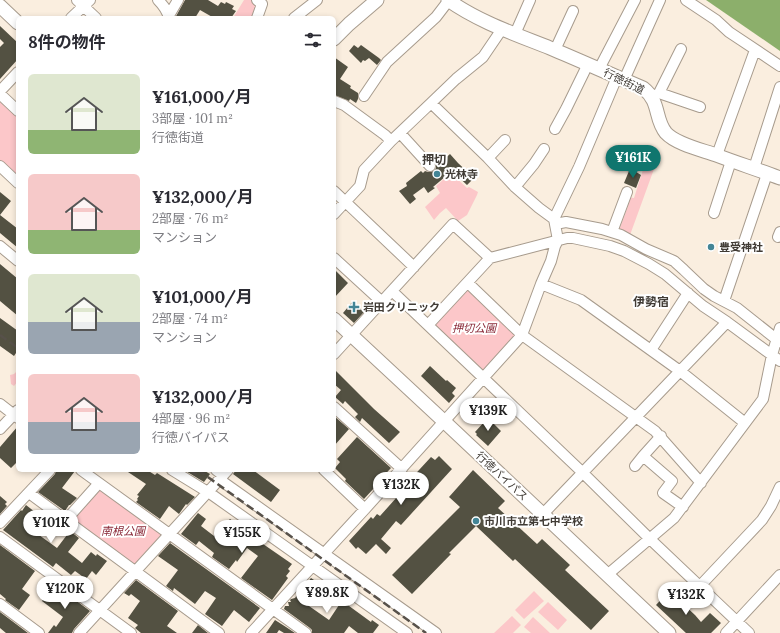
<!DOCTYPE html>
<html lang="ja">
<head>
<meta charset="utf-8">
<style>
  :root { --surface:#fff; --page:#f2f2f3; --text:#2b2b33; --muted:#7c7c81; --accent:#0f766e }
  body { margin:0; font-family:Lora,"Noto Sans JP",serif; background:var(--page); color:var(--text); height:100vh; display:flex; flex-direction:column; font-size:15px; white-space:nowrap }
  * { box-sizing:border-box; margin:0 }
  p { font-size:13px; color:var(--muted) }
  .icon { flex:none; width:22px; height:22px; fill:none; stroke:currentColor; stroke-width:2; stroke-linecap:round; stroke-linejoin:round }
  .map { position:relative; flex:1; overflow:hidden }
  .details { position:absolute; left:16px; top:16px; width:320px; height:456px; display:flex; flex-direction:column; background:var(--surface); border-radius:6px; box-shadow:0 2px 6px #0003 }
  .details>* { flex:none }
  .price { position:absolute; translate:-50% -34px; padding:0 9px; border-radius:14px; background:#fff; color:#222; font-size:13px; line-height:26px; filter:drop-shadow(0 1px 2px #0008) }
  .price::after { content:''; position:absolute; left:50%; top:24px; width:12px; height:9px; margin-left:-6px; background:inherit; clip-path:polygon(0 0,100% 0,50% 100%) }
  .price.active { background:var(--accent); color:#fff }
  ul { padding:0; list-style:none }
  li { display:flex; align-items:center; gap:12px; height:100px; padding:0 12px }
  li span { display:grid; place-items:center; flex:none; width:112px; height:80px; border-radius:6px; color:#555 }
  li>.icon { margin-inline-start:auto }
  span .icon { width:48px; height:48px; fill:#fffc; stroke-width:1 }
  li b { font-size:17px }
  h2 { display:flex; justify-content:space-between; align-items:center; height:48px; padding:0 12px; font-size:17px }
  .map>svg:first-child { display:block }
  .green { fill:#fcc7c9 }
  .water { fill:#8caf6b }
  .building { fill:#535142 }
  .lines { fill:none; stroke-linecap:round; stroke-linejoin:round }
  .minor-casing { stroke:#a79b8d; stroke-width:12 }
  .major-casing { stroke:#a79b8d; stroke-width:15 }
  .minor { stroke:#fff; stroke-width:10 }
  .major { stroke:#fff; stroke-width:13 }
  .rail { stroke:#57514a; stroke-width:2.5; stroke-dasharray:8 4; stroke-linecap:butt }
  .poi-dot { fill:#438596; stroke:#fff; stroke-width:1.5 }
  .labels { text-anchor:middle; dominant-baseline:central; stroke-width:4; stroke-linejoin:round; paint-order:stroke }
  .street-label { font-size:11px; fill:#403b35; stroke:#fff }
  .poi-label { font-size:11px; font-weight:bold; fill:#403b35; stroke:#fff; text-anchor:start }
  .park-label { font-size:11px; font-style:italic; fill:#892837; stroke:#fff }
  .neighbourhood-label { font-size:12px; font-weight:bold; fill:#403b35; stroke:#fff }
</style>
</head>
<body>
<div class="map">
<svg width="780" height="633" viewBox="0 0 780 633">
  <rect width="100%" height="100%" fill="#faeedf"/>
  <path class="green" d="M244,0H253L258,3L253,18H233Z
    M0,101L18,115V179L0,162Z
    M648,154L658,158L630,235L619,230L628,206L624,204L627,197L634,198Z
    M451,173L467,188L469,187L478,192L477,195L467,215L458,221L446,208L440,213L434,220L425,207L440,193L436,186Z
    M465,289H470L515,333V336L485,370H481L436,327L435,322Z
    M17,371L18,372V381L14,386L11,384L10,375L14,374Z
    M101,488L162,532V536L136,564H132L72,521L98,489Z
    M534,591L544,601L524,619L515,610Z
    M548,602L567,620L558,630L538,612Z
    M512,616L521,625L513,633H494Z
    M533,617L550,633H531L524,627Z"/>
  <path class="water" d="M706,0H780V51Z"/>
  <path class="building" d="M185,0H208L218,6L221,2L225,4L226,2L234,6L232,9L236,11L231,18H214L200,10L195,18H175Z
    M0,26L18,43V59L0,79V47L4,43L0,39Z
    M354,45L358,48L361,45L379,58L381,60L377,65L369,58L365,61L363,60L361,63L349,51Z
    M334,57L348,67L340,79L351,86L350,88L358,93V99L356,103L350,99L349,101L334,95Z
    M450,154L458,163L474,178L467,185L452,171L433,187L435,188L428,193L424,187L413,195L416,199L410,204L399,191L407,186L406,183L421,171L423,173L425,171L428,172L434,171L436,168V164L438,163L439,164Z
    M633,170L641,175L636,188L624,183L629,171L632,172Z
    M0,192L11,201L0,215L18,229V248L0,233Z
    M0,264L18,279V316L0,301Z
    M334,269L348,283L334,298Z
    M353,301L364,312L354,323L343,313Z
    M0,318L18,331V350L14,356L0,346Z
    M430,366L446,381L447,380L456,388L452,393L455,396L449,403L421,376Z
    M334,369L374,409L400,432L389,443L362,418L360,422L355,417L358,414L345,401L343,404L335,397L341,390L334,384Z
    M334,416L349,429L334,446Z
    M490,420L501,431L488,446L476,435L477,434L475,432L485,421L487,423Z
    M18,426V461L11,468L0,458V447Z
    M357,437L391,468L374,486L375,487L364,499L345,481L346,479L335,468L340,462L337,459Z
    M439,456L452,469L401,525L396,521L381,539L391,548L386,554L376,544L366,554L358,547L356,549L349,541L371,517L373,519L377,514L380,516L397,497L395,496L431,457L435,460Z
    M56,470H75V471L62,488L77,498L70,505H69L65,511L38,492L55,474Z
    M125,470H147L155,475L157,473L195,497L187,505L186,504L179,514L169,506L160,519L136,502L138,500L137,499L139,496L137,495L146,484Z
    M184,470H203L210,474L204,482Z
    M236,470H253L280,490L271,502L233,474Z
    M473,470L505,501L498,508L537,544L542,539L570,565L565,570L609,611L591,630L515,559L513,561L476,526L449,553L451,554L412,594L392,575L460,507L449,497Z
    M0,496L7,502L5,504L7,506L0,514Z
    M26,505L49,523L39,535L57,548L70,531L79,538L68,552L82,563L91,552L96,556L97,554L107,561L96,575L92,571L86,579L75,571L71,575L56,563L53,567L3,530L21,510L22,511Z
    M198,513L206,519L201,526L214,536L226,521L227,522L230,519L248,532L247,533L292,564L288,569L290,571L286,576L288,578L272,600L241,578L258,556L247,548L237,562L236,560L229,569L212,557L214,553L199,541L196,545L181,534Z
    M170,543L260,608L249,622L234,610L222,626L205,614L216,598L205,591L195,604L174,588L173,591L166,586L178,570L158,556Z
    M0,545L35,571L22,589L30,595L19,610L5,600L6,599L0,594Z
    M311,578L323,586L309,606L329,620L341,602L344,605L345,603L371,622L372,620L379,625L373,633H358L349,626L344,633H312V630L310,628L284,609L285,606H289L288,602H291L290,600L291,599L295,598L303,587H304Z
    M136,580L178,611L167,626L177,633H141L135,628L138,625L128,618L140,601L131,594L129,596L124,593Z
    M54,584L90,611L74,629L72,633H48L54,625L56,627L63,617L42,601Z
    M669,591L695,615L701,622L710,613L721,623L711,633H686L656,605Z
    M0,612L28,633H6L0,628Z
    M275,620L286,627L295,633H284L279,630L277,633H266Z
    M198,625L208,633H192Z"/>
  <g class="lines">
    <defs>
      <path id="minor" d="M77,0L96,18
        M158,0C164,6 167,10 169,18
        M257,0L262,4L257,18
        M686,0L716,20L729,32L780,66
        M168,17L178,0
        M71,18L90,0
        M294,18L317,0
        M515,34L530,0
        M555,50L573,11
        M599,69L635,0
        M624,80L660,0
        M0,91L18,72
        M659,93L700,107
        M0,94L18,111
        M364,96L387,62L436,17L449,0
        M652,97L659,93L681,49
        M334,101L344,105L385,135L391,141L431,103L488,158L515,187L539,208L554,219
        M431,103L456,79L483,57L502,29
        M555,129L566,109L588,64
        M400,133L430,166
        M717,155L755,50
        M488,158L505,140
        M0,166L18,183
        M754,168L780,87
        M515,187L534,164L544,149
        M334,191L414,267
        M714,213L731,161
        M334,214L360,186L364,170L391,141
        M555,224L566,222L602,229L621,235L646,249L674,261L684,270L704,289L714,296L737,308L780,342
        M612,232L627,192
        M778,237L780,232
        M0,246L18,261
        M334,258L382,302
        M468,283L522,335L655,431L701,483
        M541,284L581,300L680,371L745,423
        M392,291L582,472L650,539L749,633
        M724,301L767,174
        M428,325L490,258
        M651,350L688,293
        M334,354L453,224L490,258L567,238H573L610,246L624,251L649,264L665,274L703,306L727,322L780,361
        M0,404L18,418
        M334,407L402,469
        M0,429L18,410
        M661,436L643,456L672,481L663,493L683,507
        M635,466L643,456
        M81,470L306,633
        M172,470L211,494L407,633
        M216,470L220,473L223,482L436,633
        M324,470L365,509
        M29,493L219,633
        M543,514L727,322
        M66,520L99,483
        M0,523L50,470
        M0,537L131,633
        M607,575L674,518L763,399L772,355L780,328
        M699,587L762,520L771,506L780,487
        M0,604L39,633
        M79,633L228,470
        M251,633L365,509L522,335L541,284L551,261L555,246L558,240L554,219L579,167L617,77
        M726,633L780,575"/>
      <path id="major" d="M448,0C479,22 515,34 550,48C581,61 612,75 643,88C661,102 654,119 666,133C676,144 702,150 716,155C737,163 759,170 780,178
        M0,6L18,23
        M334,39L349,24L377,0
        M334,319L449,426L669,633"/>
    </defs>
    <use href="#minor" class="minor-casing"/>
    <use href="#major" class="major-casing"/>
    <use href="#minor" class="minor"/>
    <use href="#major" class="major"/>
    <path class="rail" d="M0,335L18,348
      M190,470L201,478
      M198,470L426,633"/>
  </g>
  <g class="poi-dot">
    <circle cx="437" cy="174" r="4"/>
    <circle cx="711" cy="247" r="4"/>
    <path d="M352 301h4v4h4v4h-4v4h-4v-4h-4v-4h4z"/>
    <circle cx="476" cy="521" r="4"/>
  </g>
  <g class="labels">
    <g class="street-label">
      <text transform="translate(624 81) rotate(26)">行徳街道</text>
      <text transform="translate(502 476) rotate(43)">行徳バイパス</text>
    </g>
    <g class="poi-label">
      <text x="445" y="174">光林寺</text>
      <text x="719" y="247">豊受神社</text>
      <text x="363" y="307">岩田クリニック</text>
      <text x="484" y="521">市川市立第七中学校</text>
    </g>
    <g class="park-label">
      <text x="474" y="328">押切公園</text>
      <text x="123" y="531">南根公園</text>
    </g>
    <g class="neighbourhood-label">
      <text x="434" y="159">押切</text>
      <text x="651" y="301">伊勢宿</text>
    </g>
  </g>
</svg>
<b class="price active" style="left:633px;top:179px">¥161K</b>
<b class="price" style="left:488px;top:432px">¥139K</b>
<b class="price" style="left:401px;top:506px">¥132K</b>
<b class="price" style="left:51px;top:544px">¥101K</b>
<b class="price" style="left:242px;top:554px">¥155K</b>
<b class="price" style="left:65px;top:610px">¥120K</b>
<b class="price" style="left:327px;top:614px">¥89.8K</b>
<b class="price" style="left:686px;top:616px">¥132K</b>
<section class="details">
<h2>8件の物件<svg class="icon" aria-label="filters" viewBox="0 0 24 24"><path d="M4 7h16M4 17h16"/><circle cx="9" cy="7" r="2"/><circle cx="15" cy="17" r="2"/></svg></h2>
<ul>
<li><span style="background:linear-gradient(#dfe7d0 70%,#8fb573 0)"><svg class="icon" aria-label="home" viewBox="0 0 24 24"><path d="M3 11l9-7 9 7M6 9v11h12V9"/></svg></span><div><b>¥161,000/月</b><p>3部屋 · 101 m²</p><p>行徳街道</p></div></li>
<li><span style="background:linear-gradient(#f6c9c9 70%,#8fb573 0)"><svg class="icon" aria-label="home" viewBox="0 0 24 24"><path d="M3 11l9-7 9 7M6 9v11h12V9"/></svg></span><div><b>¥132,000/月</b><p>2部屋 · 76 m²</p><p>マンション</p></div></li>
<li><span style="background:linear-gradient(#dfe7d0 60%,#9aa5b1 0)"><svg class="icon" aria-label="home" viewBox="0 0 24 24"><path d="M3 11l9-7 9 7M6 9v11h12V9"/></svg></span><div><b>¥101,000/月</b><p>2部屋 · 74 m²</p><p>マンション</p></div></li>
<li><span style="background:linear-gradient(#f6c9c9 60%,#9aa5b1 0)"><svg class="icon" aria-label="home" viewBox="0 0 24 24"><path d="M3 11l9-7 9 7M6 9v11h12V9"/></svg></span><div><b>¥132,000/月</b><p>4部屋 · 96 m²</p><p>行徳バイパス</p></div></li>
</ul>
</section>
</div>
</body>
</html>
